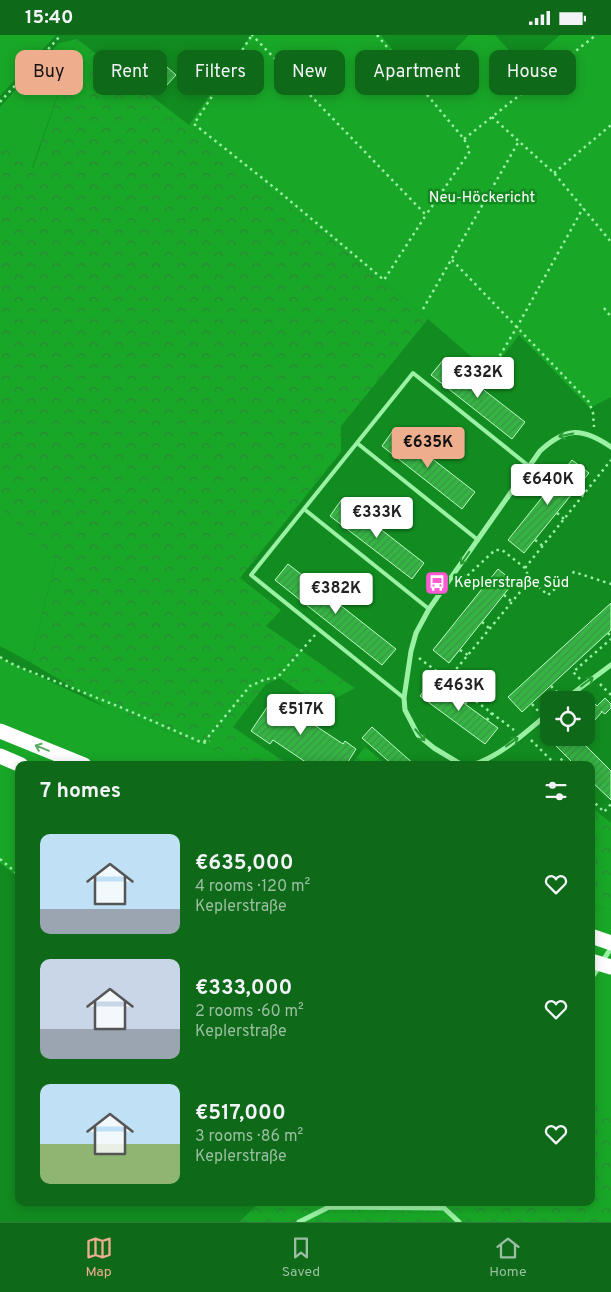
<!DOCTYPE html>
<html lang="en">
<head>
<meta charset="utf-8">
<style>
  :root { --surface:#0e6918; --page:#176f21; --text:#f1f3f6; --muted:#9bbfa2; --line:#2e7c37; --accent:#eead8d }
  body { margin:0; font-family:Overpass,sans-serif; background:var(--page); color:var(--text); height:100vh; display:flex; flex-direction:column; font-size:19px; white-space:nowrap }
  * { box-sizing:border-box; margin:0 }
  p { font-size:16px; color:var(--muted) }
  .icon { flex:none; width:28px; height:28px; fill:none; stroke:currentColor; stroke-width:2; stroke-linecap:round; stroke-linejoin:round }
  .map { position:relative; flex:1; overflow:hidden }
  .panel { position:absolute; left:15px; top:726px; width:580px; height:445px; display:flex; flex-direction:column; background:var(--surface); border-radius:10px; box-shadow:0 2px 12px #0003 }
  .panel>* { flex:none }
  .banner { position:absolute; left:15px; top:15px; width:581px; height:45px; display:flex; gap:10px }
  .buttons { position:absolute; left:540px; top:656px; display:grid; gap:10px }
  .buttons a { display:grid; place-items:center; width:55px; height:55px; border-radius:10px; background:var(--surface); box-shadow:0 2px 12px #0003; font-size:25px }
  .price { position:absolute; translate:-50% -42px; padding:0 11px; border-radius:5px; background:#fff; color:#222; font-size:16px; line-height:32px; filter:drop-shadow(0 1px 2px #0008) }
  .price::after { content:''; position:absolute; left:50%; top:30px; width:15px; height:11px; margin-left:-8px; background:inherit; clip-path:polygon(0 0,100% 0,50% 100%) }
  .price.current { background:var(--accent); color:#111 }
  ul { padding:0; list-style:none }
  li { display:flex; align-items:center; gap:15px; height:125px; padding:0 25px }
  li span { display:grid; place-items:center; flex:none; width:140px; height:100px; border-radius:10px; color:#555 }
  li>.icon { margin-inline-start:auto }
  span .icon { width:60px; height:60px; fill:#fffc; stroke-width:1 }
  li b { font-size:21px }
  h2 { display:flex; justify-content:space-between; align-items:center; height:60px; padding:0 25px; font-size:21px }
  .pill { padding:0 18px; border-radius:10px; background:var(--surface); box-shadow:0 2px 12px #0003; font-size:18px; line-height:45px }
  .pill.current { background:var(--accent); color:#111 }
  .status { display:flex; justify-content:space-between; align-items:center; height:35px; padding:0 25px; background:var(--surface); direction:ltr }
  .status svg { height:14px; fill:currentColor }
  .menu { display:flex; justify-content:space-around; align-items:center; height:70px; border-top:1px solid var(--line); background:var(--surface); font-size:14px; color:var(--muted) }
  .menu a { display:grid; justify-items:center; gap:2px }
  .menu .current { color:var(--accent) }
  .map>svg:first-child { display:block }
  .green { fill:#19a728 }
  .forest { fill:url(#forest-crowns) }
  .building { fill:url(#building-hatch); stroke:#c1fcc7 }
  .lines { fill:none; stroke-linecap:round; stroke-linejoin:round }
  .path { stroke:#9af1a3; stroke-width:2.5; stroke-dasharray:2.5 4; stroke-linecap:butt }
  .service { stroke:#9af1a3; stroke-width:4 }
  .minor { stroke:#9af1a3; stroke-width:5 }
  .motorway { stroke:#fff; stroke-width:15 }
  .oneway { stroke:#269b34 }
  .oneway2 { stroke:#59ae63 }
  .labels { text-anchor:middle; dominant-baseline:central; stroke-width:5; stroke-linejoin:round; paint-order:stroke }
  .park-label { font-size:15px; fill:#fff; stroke:#128c20 }
  .poi-label { font-size:15px; fill:#fff; stroke:#128c20; text-anchor:start }
</style>
</head>
<body>
<div class="status"><b>15:40</b><svg viewBox="0 0 49 12"><path d="M0 12V9h3v3zM5 12V6h3v6zM10 12V3h3v9zM15 12V0h3v12zM26 1h20v11H26zM47 4h2v5h-2z"/></svg></div>
<div class="map">
<svg width="611" height="1187" viewBox="0 0 611 1187">
  <defs>
    <pattern id="forest-crowns" width="20" height="18" patternUnits="userSpaceOnUse" patternTransform="scale(1.25)"><rect width="20" height="18" fill="#19a728"/><path d="M2 6a3 3 0 1 1 6 0M12 15a3 3 0 1 1 6 0" fill="none" stroke="#2b8735"/></pattern>
    <pattern id="building-hatch" width="6" height="6" patternUnits="userSpaceOnUse" patternTransform="scale(1.25)"><rect width="6" height="6" fill="#35b443"/><path d="M-1 1l2-2M0 6l6-6M5 7l2-2" fill="none" stroke="#3c9546"/></pattern>
  </defs>
  <rect width="100%" height="100%" fill="#128c20"/>
  <path class="green" d="M0,0H56L0,61Z
    M251,0H381L421,50L469,0H495L524,31L560,0H611V362L590,373L519,300L490,338L428,284L189,90Z
    M77,4L32,133L9,111L0,119V72L59,8Z
    M0,472L56,524L30,627L0,611Z
    M0,623L109,674L253,730H19V843L0,828Z
    M591,868L611,875V1070H609L591,1137Z"/>
  <path class="forest" d="M77,4L189,90L428,284L341,391V417L240,543L281,575L266,591L355,653L320,671L280,643L266,649L233,692L277,722L293,730H253L109,674L30,627L56,525L0,472V119L9,111L33,133Z
    M365,712L387,730H351Z
    M591,772L611,788V875L591,868Z
    M591,1063L611,1070V1187H239L259,1168H591Z"/>
  <path class="building" d="M158,24L176,40L166,51L148,35Z
    M444,324L525,387L512,404L431,340Z
    M394,394L475,457L462,474L382,411Z
    M572,425L589,438L524,518L508,505Z
    M342,464L424,528L412,544L330,481Z
    M288,529L396,614L382,630L275,545Z
    M498,534L514,547L449,628L433,615Z
    M611,568V595L522,677L508,662Z
    M432,645L498,693L485,709L420,661Z
    M276,659L295,671L292,675L343,709L345,706L356,714L346,730H310L273,705L270,709L251,696Z
    M605,663L611,669V673L605,679L601,676L602,677L594,686L586,677L595,669L597,671Z
    M372,692L415,730H393L362,703Z
    M558,702H577L611,736V765L591,746V730H575L553,708Z"/>
  <g class="lines">
    <path class="path" d="M251,0H252L426,180L384,245L276,154L194,89L252,0
      M377,0L464,104L470,116L426,180
      M0,67L61,0
      M492,82L554,138L611,207
      M464,104L596,0
      M554,138L611,90
      M452,225L589,367L593,378L594,392
      M604,273L611,282
      M423,274L519,106
      M493,332L517,292L583,173
      M578,451L585,457
      M557,478L564,484
      M535,505L543,511
      M525,533L611,425
      M462,540L466,542L495,515H502L525,533L530,545L548,560L574,537L611,549
      M504,560L512,567
      M482,587L490,594
      M608,598L611,602
      M460,615L468,620
      M0,622L14,630L120,672L203,708L210,706
      M419,623L514,695
      M448,644L530,545
      M580,644L573,637L611,604
      M600,649L611,660
      M551,651L558,658
      M443,653L449,645
      M465,669L470,662
      M532,669L539,677
      M487,685L492,678
      M531,705L556,730
      M204,707L250,651L266,644L277,643L315,600
      M556,730L566,720
      M591,764L604,777L611,769
      M0,824L19,840"/>
    <path class="service" d="M357,408L478,505
      M304,474L429,574
      M404,663L251,540L413,338L530,432"/>
    <path class="minor" d="M564,665L611,630
      M462,730L434,713L418,700L405,675L404,663L411,616L416,598L429,574L540,416C566,392 582,392 611,412
      M472,730C501,721 526,697 549,678
      M591,944L611,913
      M444,1173L459,1187
      M299,1187L329,1172L444,1173"/>
    <path class="motorway" d="M0,696L84,730
      M0,721L21,730
      M591,901L611,908
      M591,926L611,932"/>
  </g>
  <defs><path id="oneway-shaft" d="M-6 0H5M1.5-3L5.5 0L1.5 3" fill="none" stroke-width="1.6" stroke-linecap="round" stroke-linejoin="round" transform="scale(1.25)"/></defs>
  <g class="oneway">
    <use href="#oneway-shaft" transform="translate(566 400) rotate(168)"/>
    <use href="#oneway-shaft" transform="translate(465 523) rotate(125)"/>
    <use href="#oneway-shaft" transform="translate(587 647) rotate(-37)"/>
    <use href="#oneway-shaft" transform="translate(420 700) rotate(50)"/>
    <use href="#oneway-shaft" transform="translate(512 707) rotate(-36)"/>
  </g>
  <use class="oneway2" href="#oneway-shaft" transform="translate(42 713) rotate(-158)"/>
  <defs>
    <symbol id="bus-square" viewBox="-11 -11 22 22"><rect x="-9" y="-9" width="18" height="18" rx="4" fill="#ff5ad4" stroke="#128c20"/><path d="M-5-6H5V4H4V6H2V4H-2V6H-4V4H-5ZM-3.5-4V0h7V-4ZM-3.5 1.2v1.5H-2V1.2ZM2 1.2v1.5H3.5V1.2Z" fill="#fff"/></symbol>
  </defs>
  <g fill-rule="evenodd">
    <use href="#bus-square" x="423" y="534" width="28" height="28"/>
  </g>
  <g class="labels">
    <g class="park-label">
      <text x="482" y="163">Neu-Höckericht</text>
    </g>
    <g class="poi-label">
      <text x="454" y="548">Keplerstraße Süd</text>
    </g>
  </g>
</svg>
<div class="buttons">
<a><svg class="icon" aria-label="locate" viewBox="0 0 24 24"><circle cx="12" cy="12" r="6"/><path d="M12 2v4M12 18v4M2 12h4M18 12h4"/></svg></a>
</div>
<b class="price" style="left:478px;top:364px">€332K</b>
<b class="price current" style="left:428px;top:434px">€635K</b>
<b class="price" style="left:548px;top:471px">€640K</b>
<b class="price" style="left:377px;top:504px">€333K</b>
<b class="price" style="left:336px;top:580px">€382K</b>
<b class="price" style="left:459px;top:677px">€463K</b>
<b class="price" style="left:301px;top:701px">€517K</b>
<div class="banner">
<a class="pill current">Buy</a>
<a class="pill">Rent</a>
<a class="pill">Filters</a>
<a class="pill">New</a>
<a class="pill">Apartment</a>
<a class="pill">House</a>
</div>
<section class="panel">
<h2>7 homes<svg class="icon" aria-label="filters" viewBox="0 0 24 24"><path d="M4 7h16M4 17h16"/><circle cx="9" cy="7" r="2"/><circle cx="15" cy="17" r="2"/></svg></h2>
<ul>
<li><span style="background:linear-gradient(#bfe0f5 75%,#9aa5b1 0)"><svg class="icon" aria-label="home" viewBox="0 0 24 24"><path d="M3 11l9-7 9 7M6 9v11h12V9"/></svg></span><div><b>€635,000</b><p>4 rooms · 120 m²</p><p>Keplerstraße</p></div><svg class="icon" aria-label="heart" viewBox="0 0 24 24"><path d="M12 20l-8-8c-3-5 5-10 8-4 3-6 11-1 8 4z"/></svg></li>
<li><span style="background:linear-gradient(#c9d6e8 70%,#9aa5b1 0)"><svg class="icon" aria-label="home" viewBox="0 0 24 24"><path d="M3 11l9-7 9 7M6 9v11h12V9"/></svg></span><div><b>€333,000</b><p>2 rooms · 60 m²</p><p>Keplerstraße</p></div><svg class="icon" aria-label="heart" viewBox="0 0 24 24"><path d="M12 20l-8-8c-3-5 5-10 8-4 3-6 11-1 8 4z"/></svg></li>
<li><span style="background:linear-gradient(#bfe0f5 60%,#8fb573 0)"><svg class="icon" aria-label="home" viewBox="0 0 24 24"><path d="M3 11l9-7 9 7M6 9v11h12V9"/></svg></span><div><b>€517,000</b><p>3 rooms · 86 m²</p><p>Keplerstraße</p></div><svg class="icon" aria-label="heart" viewBox="0 0 24 24"><path d="M12 20l-8-8c-3-5 5-10 8-4 3-6 11-1 8 4z"/></svg></li>
</ul>
</section>
</div>
<nav class="menu">
<a class="current"><svg class="icon" aria-label="map" viewBox="0 0 24 24"><path d="M3 6l6-2 6 2 6-2v14l-6 2-6-2-6 2zM9 4v14M15 6v14"/></svg>Map</a>
<a><svg class="icon" aria-label="saved" viewBox="0 0 24 24"><path d="M7 4h10v16l-5-4-5 4z"/></svg>Saved</a>
<a><svg class="icon" aria-label="home" viewBox="0 0 24 24"><path d="M3 11l9-7 9 7M6 9v11h12V9"/></svg>Home</a>
</nav>
</body>
</html>
